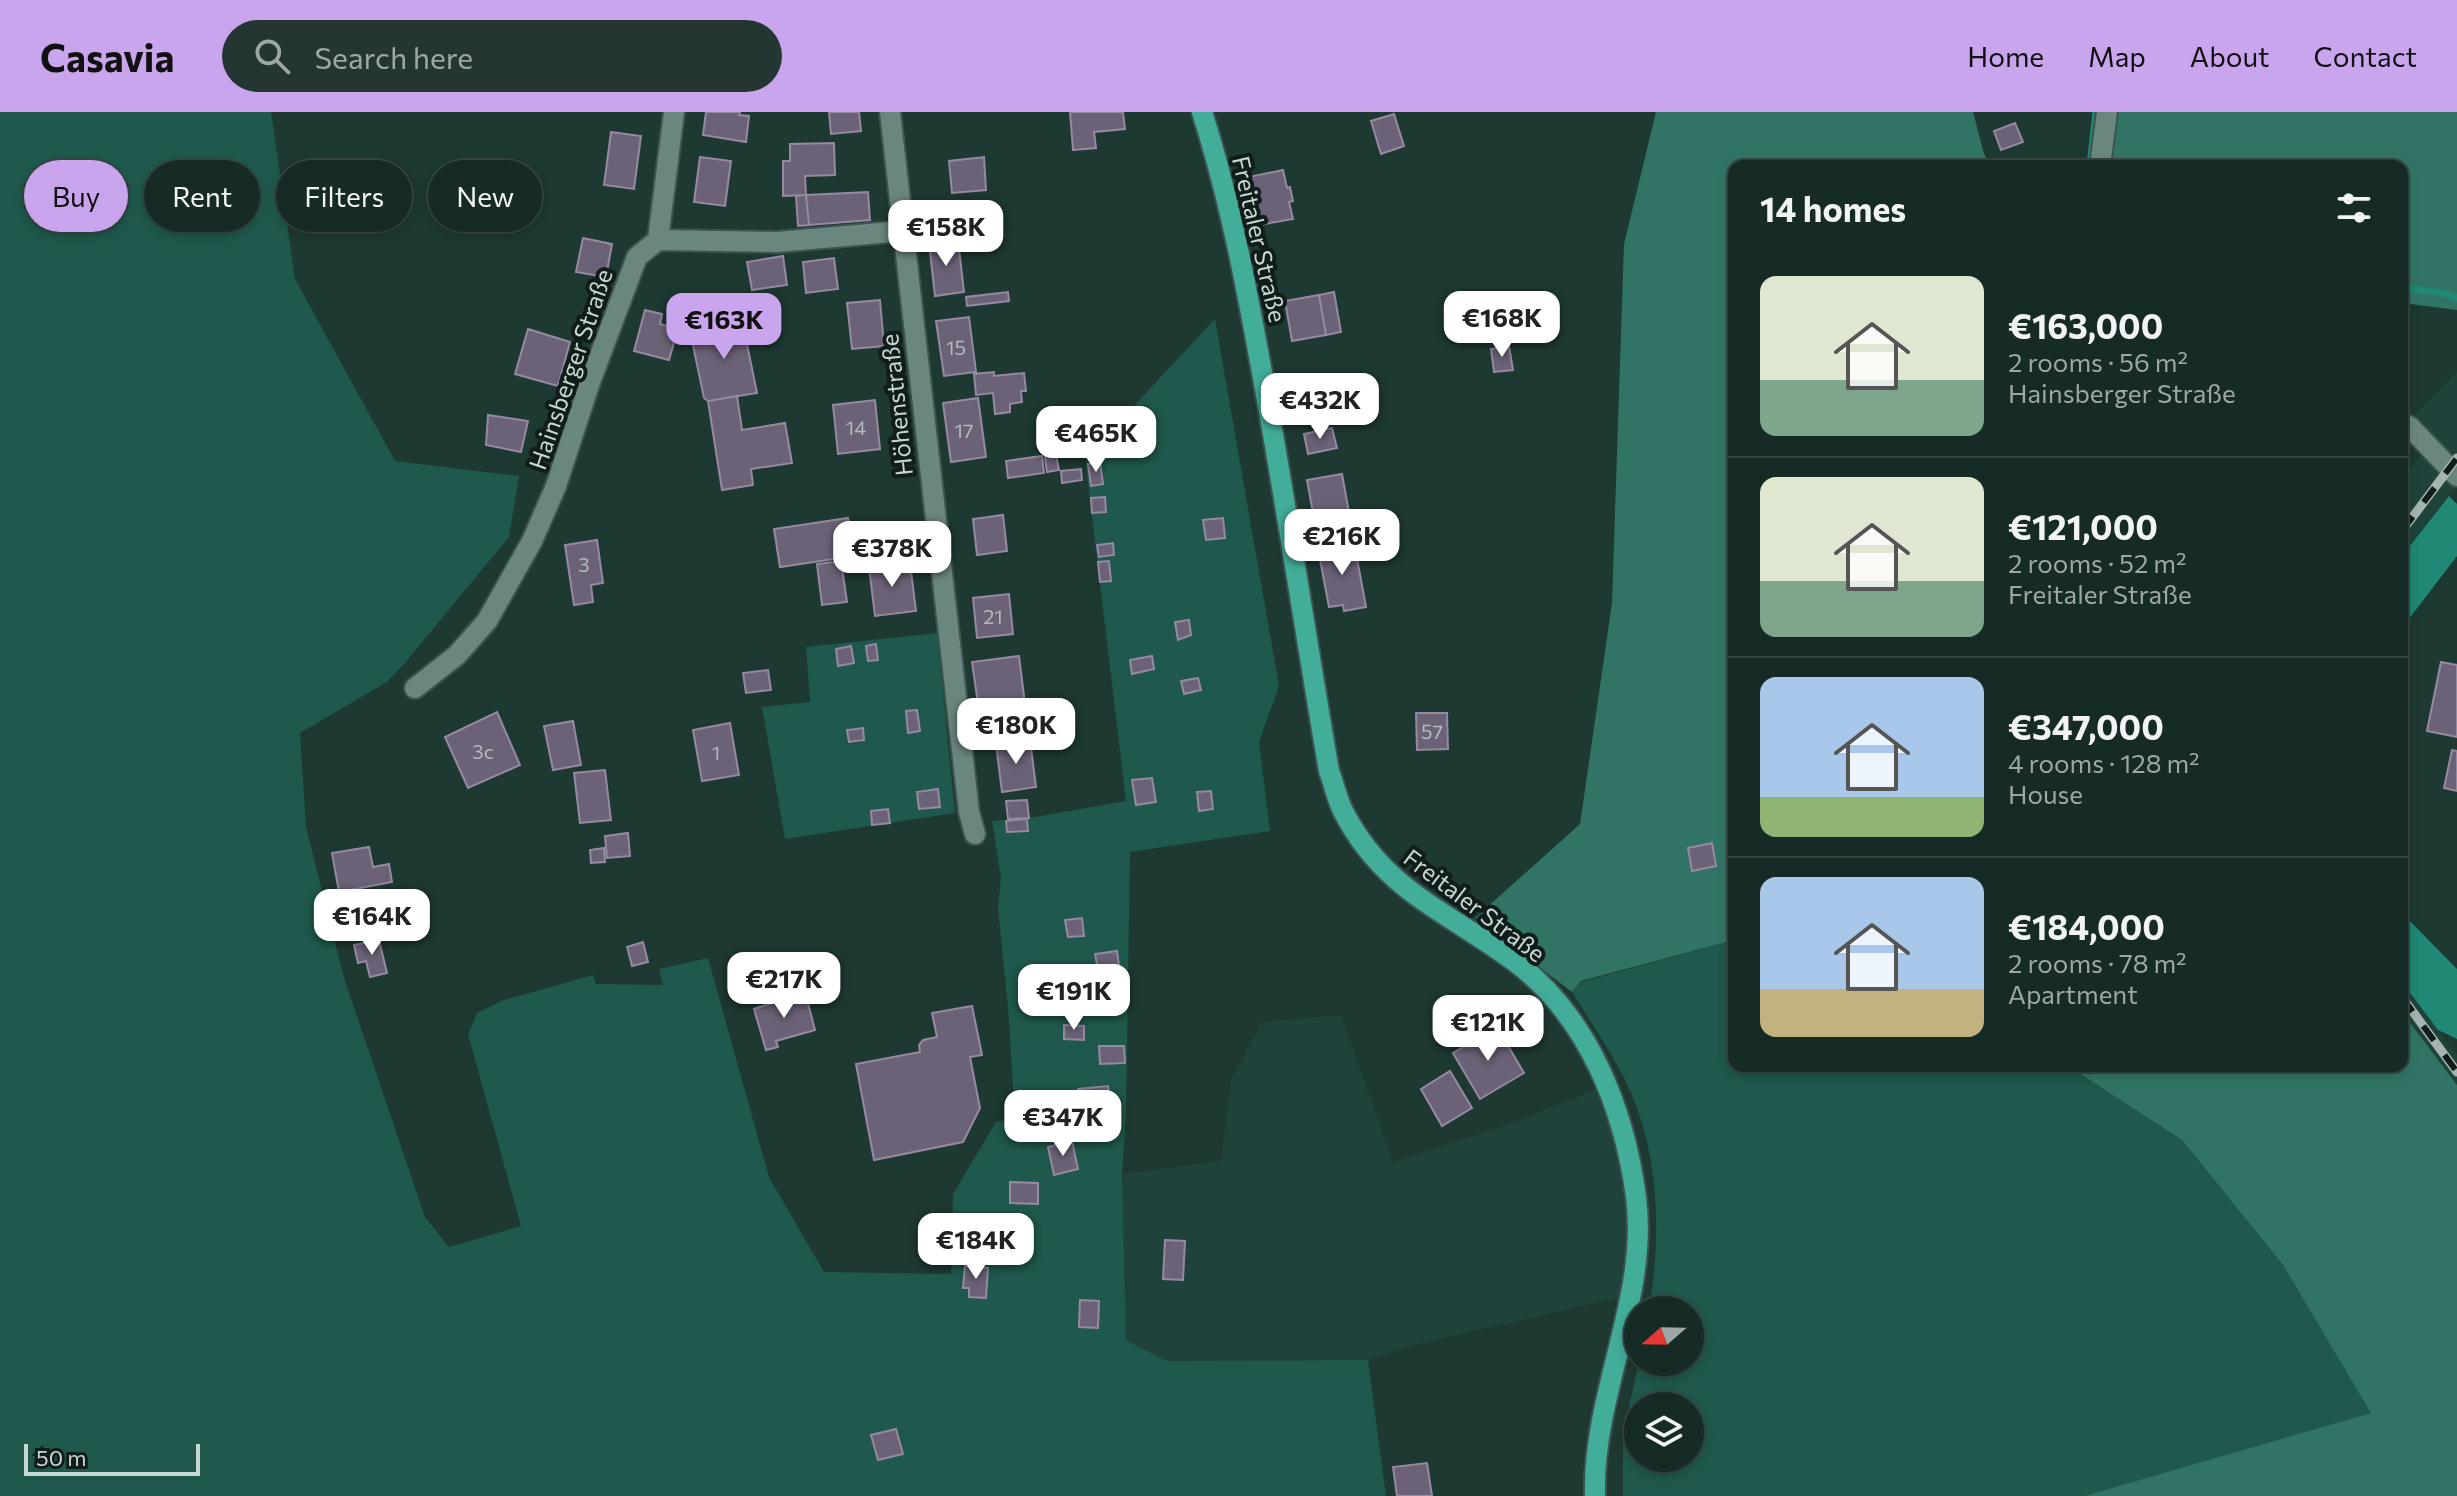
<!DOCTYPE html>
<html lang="en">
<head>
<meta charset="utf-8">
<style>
  :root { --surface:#162a26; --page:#233632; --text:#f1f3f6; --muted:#9ea7a7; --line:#354643; --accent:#c9a5ee }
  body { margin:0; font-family:Commissioner,sans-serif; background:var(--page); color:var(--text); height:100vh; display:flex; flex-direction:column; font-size:30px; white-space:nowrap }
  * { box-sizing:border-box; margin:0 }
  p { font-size:26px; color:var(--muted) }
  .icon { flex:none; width:44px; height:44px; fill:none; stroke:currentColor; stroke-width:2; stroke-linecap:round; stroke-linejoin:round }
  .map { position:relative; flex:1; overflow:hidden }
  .drawer { position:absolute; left:1728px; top:48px; width:680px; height:912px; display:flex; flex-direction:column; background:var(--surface); border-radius:16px; box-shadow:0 4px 12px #0003,0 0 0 2px var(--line) }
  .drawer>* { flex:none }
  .hud { position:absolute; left:24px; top:48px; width:760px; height:72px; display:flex; gap:16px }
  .needle { width:52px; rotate:250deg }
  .fabs { position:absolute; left:1624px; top:1184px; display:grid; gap:16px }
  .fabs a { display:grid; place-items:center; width:80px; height:80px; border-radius:50%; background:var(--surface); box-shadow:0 4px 12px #0003,0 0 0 2px var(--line); font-size:40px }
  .scale { position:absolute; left:24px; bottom:20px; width:176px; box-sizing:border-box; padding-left:8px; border:4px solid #c8d7d3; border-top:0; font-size:22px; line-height:28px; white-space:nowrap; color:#c8d7d3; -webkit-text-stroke:6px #111d1a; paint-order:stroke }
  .price { position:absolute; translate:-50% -68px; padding:0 18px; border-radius:16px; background:#fff; color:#222; font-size:26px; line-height:52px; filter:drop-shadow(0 2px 4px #0008) }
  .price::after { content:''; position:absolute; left:50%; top:48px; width:24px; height:18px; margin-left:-12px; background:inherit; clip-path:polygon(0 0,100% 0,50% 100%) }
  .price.on { background:var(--accent); color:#111 }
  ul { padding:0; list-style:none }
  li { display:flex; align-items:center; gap:24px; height:200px; padding:0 32px }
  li+li { border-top:2px solid var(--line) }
  li span { display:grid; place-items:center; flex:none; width:224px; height:160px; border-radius:16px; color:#555 }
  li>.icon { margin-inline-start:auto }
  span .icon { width:96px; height:96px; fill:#fffc; stroke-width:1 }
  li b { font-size:34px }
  h2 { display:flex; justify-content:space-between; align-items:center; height:96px; padding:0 32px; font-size:34px }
  .chip { padding:0 28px; border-radius:36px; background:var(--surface); box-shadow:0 4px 12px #0003,0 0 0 2px var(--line); font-size:28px; line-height:72px }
  .chip.on { background:var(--accent); color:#111 }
  header { display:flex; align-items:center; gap:48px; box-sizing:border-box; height:112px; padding:0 40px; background:var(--accent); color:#111 }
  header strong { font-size:38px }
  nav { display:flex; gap:44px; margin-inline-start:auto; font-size:28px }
  .search { width:560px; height:72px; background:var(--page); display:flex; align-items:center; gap:20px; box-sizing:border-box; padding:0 28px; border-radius:44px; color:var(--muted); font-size:30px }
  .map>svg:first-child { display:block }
  .built { fill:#1f433b }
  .green { fill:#1f584c; fill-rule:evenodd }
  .forest { fill:#317466 }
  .water { fill:#208874 }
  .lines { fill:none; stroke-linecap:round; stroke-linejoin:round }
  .stream { stroke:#208874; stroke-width:7 }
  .building { fill:#6c6277; stroke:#958aa0; stroke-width:2 }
  .minor-casing { stroke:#3c534e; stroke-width:24 }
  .major-casing { stroke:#3c534e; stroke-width:24 }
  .minor { stroke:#6a877f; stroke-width:20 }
  .major { stroke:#42ad99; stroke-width:20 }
  .rail-casing { stroke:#a4b5b1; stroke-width:9 }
  .rail { stroke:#111d1a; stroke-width:6; stroke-dasharray:18; stroke-linecap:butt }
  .labels { text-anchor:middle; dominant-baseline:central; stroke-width:8; stroke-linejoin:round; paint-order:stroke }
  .number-label { font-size:20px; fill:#b1babc }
  .street-label { font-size:24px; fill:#c8d7d3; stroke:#111d1a }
</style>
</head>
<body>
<header>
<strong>Casavia</strong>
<div class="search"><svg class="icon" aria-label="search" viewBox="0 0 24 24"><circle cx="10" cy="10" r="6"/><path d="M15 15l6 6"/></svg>Search here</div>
<nav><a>Home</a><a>Map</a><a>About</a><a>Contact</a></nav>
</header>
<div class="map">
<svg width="2457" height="1384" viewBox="0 0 2457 1384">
  <rect width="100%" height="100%" fill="#1e3832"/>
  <path class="built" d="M2457,259V373L2402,444L2404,378L2402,366L2436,326L2415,303Z
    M2402,870L2457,943V973L2402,900Z
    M1341,903L1393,1050L1501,1015L1595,978L1611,1018L1622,1062L1626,1102L1625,1144L1618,1186L1422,1231L1368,1248L1166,1249L1126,1229L1122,1062L1221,1049L1231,968L1262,910Z"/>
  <path class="green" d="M0,0H271L295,167L395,349L519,364L509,425L404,552L387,570L300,621L306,715L344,866L425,1105L449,1135L521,1114L468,922L477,901L504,888L593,863L596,872L663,873L659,857L708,846L769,1065L824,1160L951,1162L953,1082L996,1010L1015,1007L1008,895L998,796L1001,766L992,709L1029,706L1126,689L1085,346L1215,207L1279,574L1259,630L1270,719L1130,740L1126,1002L1122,1062L1126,1228L1166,1249L1368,1248L1386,1384H0Z
    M937,521L955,701L785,727L762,595L810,590L806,535Z
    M1734,828V954H2068L2182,1028L2283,1153L2372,1301L2084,1384H1623V1321L1639,1250H1690V1198H1649C1662,1120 1660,1037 1623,964C1608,935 1589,908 1572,880L1581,870ZM1638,1294H1690V1346H1638Z"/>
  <path class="forest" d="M1656,0H1973L1984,42L1992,54H1734V828L1581,869L1572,880L1475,806L1580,712L1612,491L1624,132Z
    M2118,0H2457V198L2402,191V54H2110Z
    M2402,900L2457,973V1384H2084L2371,1301L2283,1153L2182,1028L2068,954H2402Z"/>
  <path class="water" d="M2449,384L2457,392V444L2402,516V444Z
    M2402,801L2457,857V927L2438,918L2402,870Z"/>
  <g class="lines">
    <path class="stream" d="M2090,54L2096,0
      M2402,176L2439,180L2457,186"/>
  </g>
  <path class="building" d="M706,0H740L739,3L749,4L746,30L703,23Z
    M829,0H859L861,19L831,22Z
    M1070,0H1123L1125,17L1094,20L1096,36L1073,38Z
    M1394,2L1404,34L1381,42L1371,9Z
    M2015,11L2023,30L2001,38L1994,19Z
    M611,20L641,24L634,77L604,73Z
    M834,31L835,63L805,64L806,83L783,84V49H790V32Z
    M700,45L731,49L725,94L694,90Z
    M984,45L986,78L952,81L949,49Z
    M1283,58L1287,76L1290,75L1293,89L1289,90L1293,107L1259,113L1249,65Z
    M868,80L870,108L809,113L806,83Z
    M806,83L809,113L798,114L796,84Z
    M583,126L612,132L606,165L576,160Z
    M958,128L964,180L935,184L929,131Z
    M783,144L787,173L752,178L747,150Z
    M834,146L838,177L806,181L803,150Z
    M1008,180L1009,189L967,194L966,185Z
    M1334,180L1341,220L1326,223L1319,183Z
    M1319,183L1326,223L1292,229L1285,189Z
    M880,188L884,234L852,237L847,191Z
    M645,198L662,202L660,212L678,217L669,248L634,239Z
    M969,205L976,260L944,264L936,209Z
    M742,208L757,281L708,289L704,286L690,219Z
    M528,217L570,230L558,274L515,262Z
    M1509,234L1513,258L1494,260L1491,237Z
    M994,260V264L1024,261L1026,279H1021L1022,290L1010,292V300L995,302L993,281L976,283L974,262Z
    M737,284L742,318L785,311L792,351L751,357L753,373L722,378L708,289Z
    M978,286L986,345L951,350L943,291Z
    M875,288L880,337L838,342L833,293Z
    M488,303L528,309L521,340L486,333Z
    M1332,316L1337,336L1308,342L1304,322Z
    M1055,338L1059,358L1047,360L1044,339Z
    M1042,344L1044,361L1008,366L1006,349Z
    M1100,350L1103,372L1091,374L1088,352Z
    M1081,357L1082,368L1062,371L1061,359Z
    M1342,362L1350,406L1315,412L1307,368Z
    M1105,385L1106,400L1092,401L1091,386Z
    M1003,403L1007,439L977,443L973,407Z
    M848,406L854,444L780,455L774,417Z
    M1223,406L1225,426L1206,428L1203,408Z
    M597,428L603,471L591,473L593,490L574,493L565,433Z
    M1354,430L1366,495L1344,499L1343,493L1329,495L1318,437Z
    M1113,431L1114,443L1099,445L1097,433Z
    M841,449L847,490L822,493L817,452Z
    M1109,449L1111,469L1100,470L1098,450Z
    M910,451L916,499L875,504L869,455Z
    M1009,482L1013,522L977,526L973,486Z
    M1189,508L1191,523L1178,528L1175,510Z
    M876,532L878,548L868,549L866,534Z
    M851,534L854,551L838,554L836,537Z
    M1019,544L1026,600L980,606L972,550Z
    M1152,544L1154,557L1132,562L1130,548Z
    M2441,550L2457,553V625L2427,619Z
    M768,558L771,578L746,581L743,561Z
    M1198,566L1201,578L1184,582L1181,569Z
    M917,598L920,619L908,621L906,599Z
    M497,600L520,653L468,676L445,625Z
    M1416,601H1447L1448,637L1417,638Z
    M573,609L581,653L553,658L544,614Z
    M730,611L739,663L702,669L693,618Z
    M863,616L864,628L849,630L847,618Z
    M1030,628L1036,675L1002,680L996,632Z
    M2452,638L2457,639V679L2444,676Z
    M605,658L611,708L580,711L574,661Z
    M1152,666L1156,690L1136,693L1132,668Z
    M938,677L940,695L919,697L917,680Z
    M1211,679L1213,697L1199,699L1197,680Z
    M1027,688L1029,706L1008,707L1006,689Z
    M888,697L890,711L872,713L871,699Z
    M1027,707L1028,719L1007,720L1006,709Z
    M628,721L630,744L607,746L605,724Z
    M1712,731L1716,754L1692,759L1688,736Z
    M369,735L373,755L389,752L392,770L339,780L332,741Z
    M604,736L605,750L591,751L590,738Z
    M1082,806L1084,824L1068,825L1065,808Z
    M379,828L387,861L370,865L366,849L358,851L354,833Z
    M643,830L648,850L632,854L627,835Z
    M1117,839L1120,861L1099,863L1095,842Z
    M769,846L775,865L741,875L735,856Z
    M805,880L815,918L776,929L778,935L766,938L754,897Z
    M1117,883L1119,900L1095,902L1094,885Z
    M972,894L982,943L970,945L980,996L963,1030L874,1048L856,952L920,940L919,933L923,928L937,925L932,901Z
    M1064,913L1084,914V928L1064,927Z
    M1497,915L1524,961L1480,987L1453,941Z
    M1099,934H1124L1125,951L1100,952Z
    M1450,959L1472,996L1442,1014L1421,977Z
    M1108,974L1111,996L1080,998L1078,977Z
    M1072,1029L1078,1057L1054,1063L1048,1035Z
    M1010,1070L1038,1071V1092L1010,1091Z
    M1165,1128L1185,1129L1183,1168L1163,1167Z
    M965,1154L988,1156L986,1186L969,1185V1176H963Z
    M1080,1188L1099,1189L1098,1216L1079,1215Z
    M896,1317L903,1342L878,1348L871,1323Z
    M1427,1351L1432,1384H1397L1393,1355Z"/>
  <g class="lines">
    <defs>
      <path id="minor" d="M890,0L969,700L975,722
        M2100,54L2107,0
        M658,128L674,0
        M2402,311L2410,315L2457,364
        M415,576L457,543L487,509L532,429L556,374L590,270L637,145L658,128L777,130L903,119"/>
      <path id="major" d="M1202,0C1231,91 1248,183 1265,277C1288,404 1307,532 1329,659C1334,672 1337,687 1343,699C1384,779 1447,799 1514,849C1588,904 1624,996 1636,1085C1649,1185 1592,1283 1595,1384"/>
    </defs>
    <use href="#minor" class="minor-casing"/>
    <use href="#major" class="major-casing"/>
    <use href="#minor" class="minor"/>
    <use href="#major" class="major"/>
    <defs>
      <path id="rail" d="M2402,419L2457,346
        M2402,885L2457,960"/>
    </defs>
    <use href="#rail" class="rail-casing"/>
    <use href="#rail" class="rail"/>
  </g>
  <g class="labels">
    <g class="number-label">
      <text x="956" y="235">15</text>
      <text x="856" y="315">14</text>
      <text x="964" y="318">17</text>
      <text x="584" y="452">3</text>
      <text x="993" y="504">21</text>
      <text x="1432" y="619">57</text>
      <text x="483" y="639">3c</text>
      <text x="716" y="640">1</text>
    </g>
    <g class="street-label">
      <text transform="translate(1260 127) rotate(77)">Freitaler Straße</text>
      <text transform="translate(570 257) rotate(-71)">Hainsberger Straße</text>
      <text transform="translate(896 293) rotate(-96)">Höhenstraße</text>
      <text transform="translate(1475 793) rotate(37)">Freitaler Straße</text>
    </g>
  </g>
</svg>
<div class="fabs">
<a><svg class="needle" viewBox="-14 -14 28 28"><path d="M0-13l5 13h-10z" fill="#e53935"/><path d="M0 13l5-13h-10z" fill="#9ea7a7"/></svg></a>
<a><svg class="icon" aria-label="layers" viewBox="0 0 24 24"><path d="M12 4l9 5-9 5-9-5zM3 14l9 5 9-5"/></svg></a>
</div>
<div class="scale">50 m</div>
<b class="price" style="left:946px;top:156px">€158K</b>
<b class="price" style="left:1502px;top:247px">€168K</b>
<b class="price on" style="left:724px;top:249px">€163K</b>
<b class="price" style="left:1320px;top:329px">€432K</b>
<b class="price" style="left:1096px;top:362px">€465K</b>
<b class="price" style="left:1342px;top:465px">€216K</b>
<b class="price" style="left:892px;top:477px">€378K</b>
<b class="price" style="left:1016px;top:654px">€180K</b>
<b class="price" style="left:372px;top:845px">€164K</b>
<b class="price" style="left:784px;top:908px">€217K</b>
<b class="price" style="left:1074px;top:920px">€191K</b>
<b class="price" style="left:1488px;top:951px">€121K</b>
<b class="price" style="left:1063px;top:1046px">€347K</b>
<b class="price" style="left:976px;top:1169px">€184K</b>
<div class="hud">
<a class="chip on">Buy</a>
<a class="chip">Rent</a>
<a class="chip">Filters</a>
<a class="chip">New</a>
</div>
<section class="drawer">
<h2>14 homes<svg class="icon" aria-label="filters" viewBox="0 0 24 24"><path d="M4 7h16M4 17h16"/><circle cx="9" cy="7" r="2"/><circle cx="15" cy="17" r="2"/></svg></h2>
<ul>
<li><span style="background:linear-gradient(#dfe7d0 65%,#7fa58c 0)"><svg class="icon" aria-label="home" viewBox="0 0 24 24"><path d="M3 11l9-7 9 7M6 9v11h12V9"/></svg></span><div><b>€163,000</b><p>2 rooms · 56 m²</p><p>Hainsberger Straße</p></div></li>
<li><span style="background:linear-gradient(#dfe7d0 65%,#7fa58c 0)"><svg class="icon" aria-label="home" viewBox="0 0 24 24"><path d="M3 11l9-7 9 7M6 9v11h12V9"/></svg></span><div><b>€121,000</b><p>2 rooms · 52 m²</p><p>Freitaler Straße</p></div></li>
<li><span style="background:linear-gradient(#a9c7e8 75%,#8fb573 0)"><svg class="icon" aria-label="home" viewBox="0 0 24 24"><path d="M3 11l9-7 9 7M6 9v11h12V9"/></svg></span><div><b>€347,000</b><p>4 rooms · 128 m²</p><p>House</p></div></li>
<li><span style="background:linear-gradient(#a9c7e8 70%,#c2b280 0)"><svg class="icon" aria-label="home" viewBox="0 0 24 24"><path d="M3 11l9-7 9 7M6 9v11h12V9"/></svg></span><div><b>€184,000</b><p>2 rooms · 78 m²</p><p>Apartment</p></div></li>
</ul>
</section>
</div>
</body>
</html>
